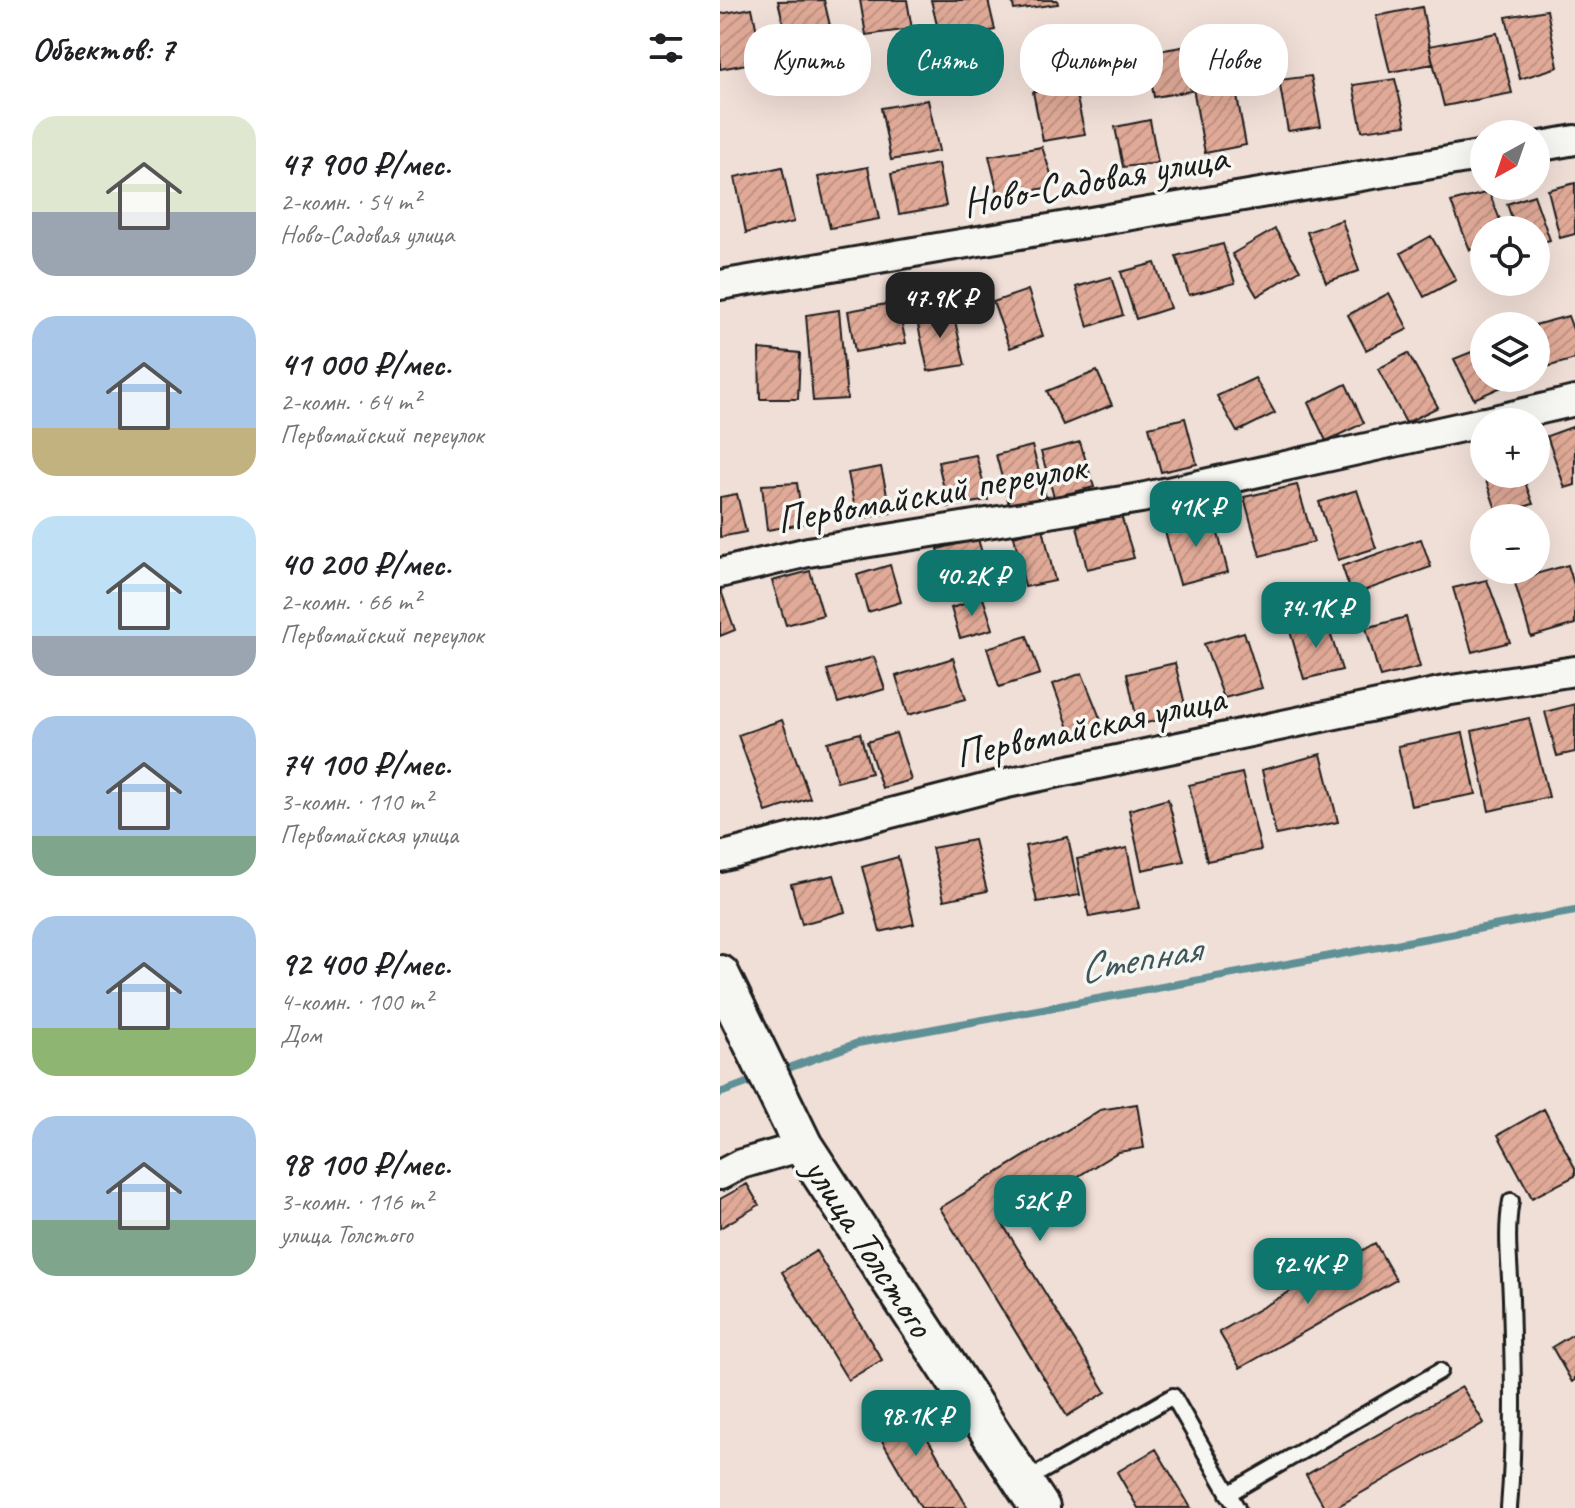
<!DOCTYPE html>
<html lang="ru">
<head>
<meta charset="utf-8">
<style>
  :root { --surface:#fff; --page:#f2f2f2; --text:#202124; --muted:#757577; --accent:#0f766e }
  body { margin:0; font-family:Caveat,sans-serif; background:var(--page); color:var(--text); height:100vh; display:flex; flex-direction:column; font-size:30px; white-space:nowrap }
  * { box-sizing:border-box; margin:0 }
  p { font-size:26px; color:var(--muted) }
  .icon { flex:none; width:44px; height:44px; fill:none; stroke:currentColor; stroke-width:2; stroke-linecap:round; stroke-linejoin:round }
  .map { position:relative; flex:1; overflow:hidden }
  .drawer { display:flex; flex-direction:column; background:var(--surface); width:720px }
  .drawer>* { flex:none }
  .hud { position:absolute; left:24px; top:24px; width:710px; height:72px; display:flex; gap:16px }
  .needle { width:52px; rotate:220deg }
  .buttons { position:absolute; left:750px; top:120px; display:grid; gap:16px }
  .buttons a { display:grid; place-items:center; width:80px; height:80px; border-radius:50%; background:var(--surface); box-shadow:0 8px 32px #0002; font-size:40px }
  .price { position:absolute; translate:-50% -68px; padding:0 18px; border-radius:16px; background:var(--accent); color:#fff; font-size:26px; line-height:52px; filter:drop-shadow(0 2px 4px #0008) }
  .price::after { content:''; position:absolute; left:50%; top:48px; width:24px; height:18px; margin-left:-12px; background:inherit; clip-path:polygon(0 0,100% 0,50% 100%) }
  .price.selected { background:#222; color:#fff }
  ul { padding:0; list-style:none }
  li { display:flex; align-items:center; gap:24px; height:200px; padding:0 32px }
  li span { display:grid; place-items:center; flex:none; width:224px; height:160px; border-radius:24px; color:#555 }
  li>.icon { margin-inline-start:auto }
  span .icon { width:96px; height:96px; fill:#fffc; stroke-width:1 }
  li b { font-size:34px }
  h2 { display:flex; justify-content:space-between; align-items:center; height:96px; padding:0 32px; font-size:34px }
  .chip { padding:0 28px; border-radius:32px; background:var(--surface); box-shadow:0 8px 32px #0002; font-size:28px; line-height:72px }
  .chip.selected { background:var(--accent); color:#fff }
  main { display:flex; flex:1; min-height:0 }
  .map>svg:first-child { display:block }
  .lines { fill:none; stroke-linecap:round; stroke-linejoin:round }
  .stream { stroke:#5f9096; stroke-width:8 }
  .building { fill:url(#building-hatch); stroke:#1c1c1c; stroke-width:2 }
  .lane-casing { stroke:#1c1c1c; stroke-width:20 }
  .street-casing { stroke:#1c1c1c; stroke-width:34 }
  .secondary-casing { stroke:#1c1c1c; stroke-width:44 }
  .lane { stroke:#f6f6f2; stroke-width:14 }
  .street { stroke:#f6f6f2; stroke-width:28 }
  .secondary { stroke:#f6f6f2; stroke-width:38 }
  .labels { text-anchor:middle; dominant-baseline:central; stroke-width:7; stroke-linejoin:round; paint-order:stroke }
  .street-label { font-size:40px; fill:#1c1c1c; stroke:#f6f6f2 }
  .water-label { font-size:42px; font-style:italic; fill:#3e5659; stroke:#f6f6f2 }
</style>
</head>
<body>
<main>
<section class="drawer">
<h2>Объектов: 7<svg class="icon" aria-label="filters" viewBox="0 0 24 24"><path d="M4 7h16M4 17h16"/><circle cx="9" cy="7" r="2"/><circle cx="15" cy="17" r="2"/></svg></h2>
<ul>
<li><span style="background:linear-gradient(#dfe7d0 60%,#9aa5b1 0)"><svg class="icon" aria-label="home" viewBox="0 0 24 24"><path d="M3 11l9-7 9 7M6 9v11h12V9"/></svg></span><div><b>47 900 ₽/мес.</b><p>2-комн. · 54 m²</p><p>Ново-Садовая улица</p></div></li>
<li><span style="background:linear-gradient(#a9c7e8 70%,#c2b280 0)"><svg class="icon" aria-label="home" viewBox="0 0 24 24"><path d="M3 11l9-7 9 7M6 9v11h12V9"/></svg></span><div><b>41 000 ₽/мес.</b><p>2-комн. · 64 m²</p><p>Первомайский переулок</p></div></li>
<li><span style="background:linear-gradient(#bfe0f5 75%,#9aa5b1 0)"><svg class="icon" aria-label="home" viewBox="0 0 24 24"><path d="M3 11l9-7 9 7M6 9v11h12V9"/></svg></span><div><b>40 200 ₽/мес.</b><p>2-комн. · 66 m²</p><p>Первомайский переулок</p></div></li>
<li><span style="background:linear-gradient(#a9c7e8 75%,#7fa58c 0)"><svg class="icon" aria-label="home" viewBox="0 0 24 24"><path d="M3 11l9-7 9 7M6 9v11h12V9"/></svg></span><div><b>74 100 ₽/мес.</b><p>3-комн. · 110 m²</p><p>Первомайская улица</p></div></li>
<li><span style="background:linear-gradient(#a9c7e8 70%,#8fb573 0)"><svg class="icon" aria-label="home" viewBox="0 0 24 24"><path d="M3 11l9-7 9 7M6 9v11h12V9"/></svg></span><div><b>92 400 ₽/мес.</b><p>4-комн. · 100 m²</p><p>Дом</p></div></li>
<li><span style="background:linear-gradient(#a9c7e8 65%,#7fa58c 0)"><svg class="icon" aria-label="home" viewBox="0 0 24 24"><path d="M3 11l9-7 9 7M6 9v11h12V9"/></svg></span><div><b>98 100 ₽/мес.</b><p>3-комн. · 116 m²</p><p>улица Толстого</p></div></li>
</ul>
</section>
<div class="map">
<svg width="855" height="1508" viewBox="0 0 855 1508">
  <defs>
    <pattern id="building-hatch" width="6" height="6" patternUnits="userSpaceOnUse" patternTransform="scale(2)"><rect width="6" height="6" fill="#e1aa98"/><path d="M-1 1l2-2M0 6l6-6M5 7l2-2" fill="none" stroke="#c09282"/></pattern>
  </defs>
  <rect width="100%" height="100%" fill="#f0dfd7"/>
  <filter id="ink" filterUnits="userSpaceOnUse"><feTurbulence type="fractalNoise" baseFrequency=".0125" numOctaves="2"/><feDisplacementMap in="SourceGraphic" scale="16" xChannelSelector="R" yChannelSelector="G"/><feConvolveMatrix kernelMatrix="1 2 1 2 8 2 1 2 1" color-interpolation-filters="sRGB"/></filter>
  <g filter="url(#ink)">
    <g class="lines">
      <path class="stream" d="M57,1072L138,1043L855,911
        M0,1093L40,1078"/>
    </g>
    <path class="building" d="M104,0L114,43L70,51L58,1Z
      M140,0H187L192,29L146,35Z
      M211,0H268L275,30L221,42Z
      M292,0H337L338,4L294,10Z
      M702,7L713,64L670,72L656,16Z
      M32,8L43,61L0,69V14Z
      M827,10L838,67L800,79L786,17Z
      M541,28L549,70L498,79L489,38Z
      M777,33L792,93L724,106L709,46Z
      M462,47L471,91L434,97L426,53Z
      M591,76L601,126L568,131L559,80Z
      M675,79L686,125L642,131L633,85Z
      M514,80L526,145L485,153L473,88Z
      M354,86L365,134L323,141L313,92Z
      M208,100L219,151L171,160L161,108Z
      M430,120L438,163L403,167L395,127Z
      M322,147L335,186L279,197L269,156Z
      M218,164L226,206L179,214L171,174Z
      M62,167L74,222L26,233L15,177Z
      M148,167L159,219L110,228L98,177Z
      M855,183V234L840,238L828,190Z
      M769,192L784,230H764V245L750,250L731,202Z
      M814,195L830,240L816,244V230H796L787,204Z
      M622,220L639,271L606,282L587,232Z
      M555,229L580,270L537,296L512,254Z
      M711,236L736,280L704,297L681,253Z
      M503,244L515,283L469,295L456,256Z
      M435,263L450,308L416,319L401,272Z
      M391,277L403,315L368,327L356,287Z
      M308,290L323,336L290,348L273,302Z
      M669,293L688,329L646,350L628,315Z
      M177,302L186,343L135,352L128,311Z
      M232,308L245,365L208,371L196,316Z
      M119,310L127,399L93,401L86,315Z
      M848,316L855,335V359L816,370V326H811Z
      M764,347V378H780L784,386L754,399L734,359Z
      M39,349L80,353L78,399H40Z
      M688,353L718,407L686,423L658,369Z
      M377,371L392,405L343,425L327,391Z
      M535,378L555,413L517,432L497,396Z
      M626,384L644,423L606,441L588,403Z
      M465,418L477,464L441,472L429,427Z
      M855,426V485L845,488L827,436Z
      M360,442L374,487L334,497L321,452Z
      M312,446L327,501L290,508L276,455Z
      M764,453V474H802L813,504L778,515L757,455Z
      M256,455L268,500L228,507L218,462Z
      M161,467L171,513L137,519L128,473Z
      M77,483L83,524L47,530L42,485Z
      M577,485L594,542L540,556L524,497Z
      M637,490L656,548L618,560L599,502Z
      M17,494L26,532L0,537V497Z
      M493,514L508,572L460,584L443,525Z
      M401,515L414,558L367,569L357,526Z
      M323,528L335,581L305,587L294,536Z
      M258,539L272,588L231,598L218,549Z
      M701,539L711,567L632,595L622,566Z
      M170,565L181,602L148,612L137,575Z
      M848,565L855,588V624L811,637L794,580Z
      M90,571L103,615L66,625L52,581Z
      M767,580L790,642L752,652L733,588Z
      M0,588L15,630L0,636Z
      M263,598L273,629L240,638L231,608Z
      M686,617L700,667L660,677L646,628Z
      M606,620L622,670L584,679L570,631Z
      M524,632L542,688L504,698L484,644Z
      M307,636L320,674L279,687L267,648Z
      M154,657L165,689L118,703L107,670Z
      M233,658L246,699L188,715L176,676Z
      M455,663L467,713L418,725L407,674Z
      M362,673L384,728L353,739L333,684Z
      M855,704V752L837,756L825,712Z
      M809,718L829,797L769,811L752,731Z
      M62,720L90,798L46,812L18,735Z
      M140,733L151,773L117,782L107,742Z
      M176,733L191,780L162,788L147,742Z
      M743,733L756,794L691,806L678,746Z
      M601,754L618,822L556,835L542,770Z
      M522,773L541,850L487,861L469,785Z
      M448,799L464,861L422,870L409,810Z
      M348,837L360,895L317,902L305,846Z
      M254,840L267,891L224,900L212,848Z
      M407,848L419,908L369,917L357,859Z
      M178,857L194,924L160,932L142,867Z
      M114,875L125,912L82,924L71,884Z
      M417,1104L424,1148L398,1152L282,1223L386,1392L347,1416L220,1208L380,1110Z
      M824,1109L855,1168V1176L812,1198L778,1135Z
      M27,1184L39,1205L0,1228V1199Z
      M655,1243L676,1280L520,1368L499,1332Z
      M96,1251L162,1360L128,1380L62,1272Z
      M855,1333V1380L852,1382L832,1347Z
      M742,1387L764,1423L615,1508H605L586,1475Z
      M184,1398L248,1508H201L149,1418Z
      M436,1449L471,1508H418L397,1472Z"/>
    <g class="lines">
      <defs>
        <path id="lane" d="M305,1481L453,1396L517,1508
          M508,1494L720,1371
          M789,1508C795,1438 793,1369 791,1299C790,1265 785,1234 791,1201"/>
        <path id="street" d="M816,147L855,140
          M0,285L764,155
          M766,422L855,401
          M0,573L88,552L421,498L764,422
          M0,857L287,783L725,691L855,671
          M0,1175L21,1164L83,1146"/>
        <path id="secondary" d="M0,975L83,1146L320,1508"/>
      </defs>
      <use href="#lane" class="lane-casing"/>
      <use href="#street" class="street-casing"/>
      <use href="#secondary" class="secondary-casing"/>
      <use href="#lane" class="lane"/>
      <use href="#street" class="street"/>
      <use href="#secondary" class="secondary"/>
    </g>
  </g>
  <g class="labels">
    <g class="street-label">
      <text transform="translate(375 180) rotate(-10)">Ново-Садовая улица</text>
      <text transform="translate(211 493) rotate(-10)">Первомайский переулок</text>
      <text transform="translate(370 726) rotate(-12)">Первомайская улица</text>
      <text transform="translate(149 1247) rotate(57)">улица Толстого</text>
    </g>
    <g class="water-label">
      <text transform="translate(419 959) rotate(-10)">Степная</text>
    </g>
  </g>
</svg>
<div class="buttons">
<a><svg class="needle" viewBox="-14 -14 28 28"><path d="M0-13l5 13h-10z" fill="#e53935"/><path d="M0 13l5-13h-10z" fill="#757577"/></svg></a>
<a><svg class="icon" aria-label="locate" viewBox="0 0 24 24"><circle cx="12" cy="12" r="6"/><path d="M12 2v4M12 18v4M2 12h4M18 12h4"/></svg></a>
<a><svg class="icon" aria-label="layers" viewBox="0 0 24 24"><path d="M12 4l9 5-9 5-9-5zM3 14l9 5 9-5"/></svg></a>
<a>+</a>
<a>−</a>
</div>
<b class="price selected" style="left:220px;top:340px">47.9K ₽</b>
<b class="price" style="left:476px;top:549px">41K ₽</b>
<b class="price" style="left:252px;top:618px">40.2K ₽</b>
<b class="price" style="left:596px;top:650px">74.1K ₽</b>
<b class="price" style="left:320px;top:1243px">52K ₽</b>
<b class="price" style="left:588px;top:1306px">92.4K ₽</b>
<b class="price" style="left:196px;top:1458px">98.1K ₽</b>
<div class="hud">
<a class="chip">Купить</a>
<a class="chip selected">Снять</a>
<a class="chip">Фильтры</a>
<a class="chip">Новое</a>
</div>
</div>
</main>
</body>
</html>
